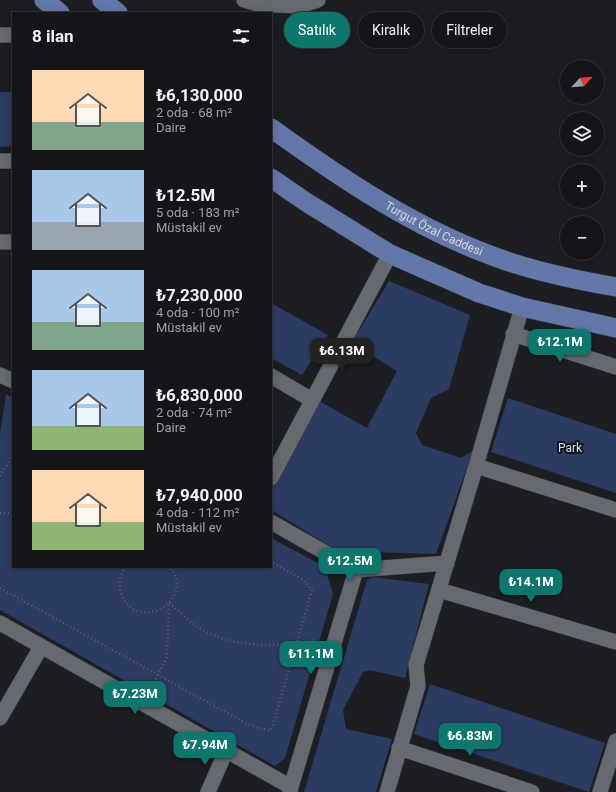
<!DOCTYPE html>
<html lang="tr">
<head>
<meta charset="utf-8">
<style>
  :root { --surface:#15161a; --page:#222327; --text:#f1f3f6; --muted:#9d9fa2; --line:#343539; --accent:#0f766e }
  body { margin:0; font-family:Roboto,sans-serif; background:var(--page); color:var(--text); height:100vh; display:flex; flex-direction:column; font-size:15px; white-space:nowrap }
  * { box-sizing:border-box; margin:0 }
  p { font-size:13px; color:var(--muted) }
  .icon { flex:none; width:22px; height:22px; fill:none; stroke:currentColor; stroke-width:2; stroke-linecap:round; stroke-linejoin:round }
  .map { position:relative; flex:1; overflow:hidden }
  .side { position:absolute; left:12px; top:12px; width:260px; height:556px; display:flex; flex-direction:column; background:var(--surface); border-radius:0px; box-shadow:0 2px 10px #0003,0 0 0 1px var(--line) }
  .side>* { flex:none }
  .banner { position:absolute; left:284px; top:12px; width:272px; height:36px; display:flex; gap:8px }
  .needle { width:26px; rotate:64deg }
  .tools { position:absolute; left:560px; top:60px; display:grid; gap:8px }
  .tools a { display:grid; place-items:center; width:44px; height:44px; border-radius:50%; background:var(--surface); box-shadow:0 2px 10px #0003,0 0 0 1px var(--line); font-size:20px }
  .price { position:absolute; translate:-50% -34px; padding:0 9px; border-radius:8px; background:var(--accent); color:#fff; font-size:13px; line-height:26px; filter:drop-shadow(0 1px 2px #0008) }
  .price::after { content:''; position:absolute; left:50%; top:24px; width:12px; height:9px; margin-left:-6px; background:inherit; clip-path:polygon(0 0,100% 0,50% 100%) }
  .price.selected { background:#222; color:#fff }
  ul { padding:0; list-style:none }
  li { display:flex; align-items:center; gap:12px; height:100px; padding:0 20px }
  li span { display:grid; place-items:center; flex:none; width:112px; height:80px; border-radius:0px; color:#555 }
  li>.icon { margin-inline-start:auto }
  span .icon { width:48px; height:48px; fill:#fffc; stroke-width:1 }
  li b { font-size:17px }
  h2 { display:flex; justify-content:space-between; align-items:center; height:48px; padding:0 20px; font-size:17px }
  .chip { padding:0 14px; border-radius:18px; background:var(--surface); box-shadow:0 2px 10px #0003,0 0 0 1px var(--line); font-size:14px; line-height:36px }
  .chip.selected { background:var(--accent); color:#fff }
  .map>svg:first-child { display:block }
  .green { fill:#2c3b61 }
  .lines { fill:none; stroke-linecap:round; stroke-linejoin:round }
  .minor-casing { stroke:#393a3f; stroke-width:16 }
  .major-casing { stroke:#393a3f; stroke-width:20 }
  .path { stroke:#5d5f63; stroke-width:2.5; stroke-dasharray:1 3; stroke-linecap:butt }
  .minor { stroke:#66696f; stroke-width:15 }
  .major { stroke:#6477a9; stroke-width:19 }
  .labels { text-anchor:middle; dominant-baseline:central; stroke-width:4; stroke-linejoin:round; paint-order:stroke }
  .street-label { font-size:12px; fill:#d7d8dc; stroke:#13151a }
  .park-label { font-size:12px; fill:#d3dcee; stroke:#13151a }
</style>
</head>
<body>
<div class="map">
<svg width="616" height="792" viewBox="0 0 616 792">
  <rect width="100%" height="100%" fill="#1c1e23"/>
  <path class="green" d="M0,92H13V146L0,147Z
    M389,281L470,315L449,389L431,398L416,433L422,445L461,458L473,451L436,554L338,551L271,510V491L319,401L367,428L397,371L348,341L360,329Z
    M271,303L328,335L302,375L271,358Z
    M6,394L13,398V567H271V538L325,567L333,594L285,758L275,766L0,610V434Z
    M508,398L616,434V493L491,452Z
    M373,577L429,584L405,678L370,670L363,672L343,710L346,729L392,739L376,792H304L367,580Z
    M430,684L605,743L589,792L414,734Z"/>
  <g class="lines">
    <defs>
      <path id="minor" d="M244,0L258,4L299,6L318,0
        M0,35H13
        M0,161H13
        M0,242H13
        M513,334L616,367
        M0,375L13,381
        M271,376L312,400
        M476,466L522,307
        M271,478L390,254
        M271,522L356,570L447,563
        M439,590L616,642
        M0,623L291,787L290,792
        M0,718L41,647
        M399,748L532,792
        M291,787L356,570
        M208,792L226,751
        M387,792L418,686L416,665L476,466L616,510
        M600,792L616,741"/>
      <g id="major">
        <path d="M44,0L60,13"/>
        <path d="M102,0L118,13"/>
        <path id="s1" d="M271,128C342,179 416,229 498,258C536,272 576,280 616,287"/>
        <path d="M271,178L306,202L390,254L479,293L522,307L616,328"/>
      </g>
    </defs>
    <use href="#minor" class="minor-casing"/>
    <use href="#major" class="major-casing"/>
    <path class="path" d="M0,476L13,455
      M0,513H13
      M126,567C120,574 118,584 121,593C135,635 197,601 170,567
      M0,588L247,724L270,731L274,721L312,590L302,579L271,562
      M169,603C178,610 186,619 195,625C230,649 276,648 315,640
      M150,690L167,657L169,603"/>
    <use href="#minor" class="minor"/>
    <use href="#major" class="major"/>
  </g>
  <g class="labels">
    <g class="street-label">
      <text stroke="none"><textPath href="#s1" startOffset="192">Turgut Özal Caddesi</textPath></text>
    </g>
    <g class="park-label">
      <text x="570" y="448">Park</text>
    </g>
  </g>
</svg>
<div class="tools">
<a><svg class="needle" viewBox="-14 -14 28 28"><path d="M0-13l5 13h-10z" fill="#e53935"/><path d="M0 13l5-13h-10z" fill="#9d9fa2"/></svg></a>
<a><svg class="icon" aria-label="layers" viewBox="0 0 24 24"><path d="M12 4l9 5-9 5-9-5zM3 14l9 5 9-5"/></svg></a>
<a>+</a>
<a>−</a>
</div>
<b class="price" style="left:560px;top:363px">₺12.1M</b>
<b class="price selected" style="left:342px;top:372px">₺6.13M</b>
<b class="price" style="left:350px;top:582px">₺12.5M</b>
<b class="price" style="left:531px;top:603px">₺14.1M</b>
<b class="price" style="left:311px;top:675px">₺11.1M</b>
<b class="price" style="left:135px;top:715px">₺7.23M</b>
<b class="price" style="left:470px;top:757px">₺6.83M</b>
<b class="price" style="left:205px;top:766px">₺7.94M</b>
<div class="banner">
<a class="chip selected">Satılık</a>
<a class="chip">Kiralık</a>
<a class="chip">Filtreler</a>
</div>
<section class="side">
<h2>8 ilan<svg class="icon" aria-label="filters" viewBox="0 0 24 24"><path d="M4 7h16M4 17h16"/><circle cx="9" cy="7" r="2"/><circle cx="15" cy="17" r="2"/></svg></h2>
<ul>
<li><span style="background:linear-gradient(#ffd9b3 65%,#7fa58c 0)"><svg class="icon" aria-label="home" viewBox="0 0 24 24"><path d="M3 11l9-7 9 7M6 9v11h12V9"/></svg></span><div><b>₺6,130,000</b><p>2 oda · 68 m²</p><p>Daire</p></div></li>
<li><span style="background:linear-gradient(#a9c7e8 65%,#9aa5b1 0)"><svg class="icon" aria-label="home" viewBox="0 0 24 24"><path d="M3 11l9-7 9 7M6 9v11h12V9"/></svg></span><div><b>₺12.5M</b><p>5 oda · 183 m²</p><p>Müstakil ev</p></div></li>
<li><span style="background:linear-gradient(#a9c7e8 65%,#7fa58c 0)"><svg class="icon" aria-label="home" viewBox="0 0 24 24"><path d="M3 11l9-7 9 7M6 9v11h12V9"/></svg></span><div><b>₺7,230,000</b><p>4 oda · 100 m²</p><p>Müstakil ev</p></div></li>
<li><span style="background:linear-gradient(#a9c7e8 70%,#8fb573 0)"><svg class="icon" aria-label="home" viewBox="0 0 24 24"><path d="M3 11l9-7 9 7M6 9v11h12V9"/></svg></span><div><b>₺6,830,000</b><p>2 oda · 74 m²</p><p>Daire</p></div></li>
<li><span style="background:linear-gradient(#ffd9b3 65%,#8fb573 0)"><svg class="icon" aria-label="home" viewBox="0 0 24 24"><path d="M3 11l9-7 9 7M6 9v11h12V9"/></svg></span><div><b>₺7,940,000</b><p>4 oda · 112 m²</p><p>Müstakil ev</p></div></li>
</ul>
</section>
</div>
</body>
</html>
